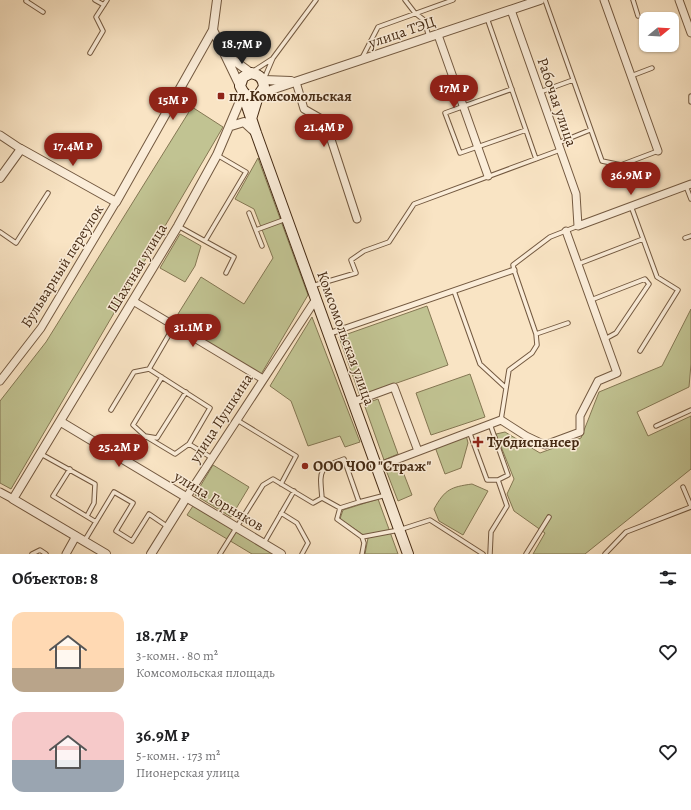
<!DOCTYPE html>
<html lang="ru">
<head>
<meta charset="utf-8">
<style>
  :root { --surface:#fff; --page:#f6f6f6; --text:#202124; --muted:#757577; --accent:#8f2418 }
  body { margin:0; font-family:Alegreya,serif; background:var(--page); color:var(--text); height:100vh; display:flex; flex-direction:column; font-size:15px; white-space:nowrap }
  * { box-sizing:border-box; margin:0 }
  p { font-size:13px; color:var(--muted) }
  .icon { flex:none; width:22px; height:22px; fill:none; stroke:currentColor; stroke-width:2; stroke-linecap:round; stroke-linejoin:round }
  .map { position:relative; height:554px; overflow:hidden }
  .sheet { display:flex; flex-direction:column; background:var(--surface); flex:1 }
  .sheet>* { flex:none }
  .needle { width:26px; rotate:72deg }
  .fabs { position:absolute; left:639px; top:12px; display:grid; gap:8px }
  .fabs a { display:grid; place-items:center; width:40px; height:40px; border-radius:8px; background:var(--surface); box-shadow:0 1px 3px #0004; font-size:20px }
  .price { position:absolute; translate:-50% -34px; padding:0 9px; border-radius:14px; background:var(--accent); color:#fff; font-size:13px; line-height:26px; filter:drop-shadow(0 1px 2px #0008) }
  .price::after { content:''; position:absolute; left:50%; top:24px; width:12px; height:9px; margin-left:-6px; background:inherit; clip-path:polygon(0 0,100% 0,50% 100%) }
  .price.selected { background:#222; color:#fff }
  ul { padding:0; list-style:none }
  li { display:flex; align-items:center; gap:12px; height:100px; padding:0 12px }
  li span { display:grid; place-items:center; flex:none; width:112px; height:80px; border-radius:12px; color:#555 }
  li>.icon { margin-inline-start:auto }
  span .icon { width:48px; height:48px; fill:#fffc; stroke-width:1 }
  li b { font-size:17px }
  h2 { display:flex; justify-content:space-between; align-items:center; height:48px; padding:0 12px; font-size:17px }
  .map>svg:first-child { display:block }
  .green { fill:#c1c392; stroke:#847753 }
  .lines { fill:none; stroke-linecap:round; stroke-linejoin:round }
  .service-casing { stroke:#735940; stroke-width:5.5 }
  .pedestrian-casing { stroke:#735940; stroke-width:7 }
  .minor-casing { stroke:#735940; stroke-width:9 }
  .tertiary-casing { stroke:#735940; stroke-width:10 }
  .secondary-casing { stroke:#462b14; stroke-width:12 }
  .service { stroke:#fbedd9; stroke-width:3.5 }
  .pedestrian { stroke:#fbedd9; stroke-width:5 }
  .minor { stroke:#fbedd9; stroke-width:7 }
  .tertiary { stroke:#fbedd9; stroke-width:8 }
  .secondary { stroke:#fbedd9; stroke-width:10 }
  .poi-dot { fill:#8f2418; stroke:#fbedd9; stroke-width:1.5 }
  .labels { text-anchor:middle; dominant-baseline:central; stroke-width:3; stroke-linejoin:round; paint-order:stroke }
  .street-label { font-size:15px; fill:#462b14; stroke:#fbedd9 }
  .poi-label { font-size:15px; font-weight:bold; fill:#462b14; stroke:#fbedd9; text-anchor:start }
</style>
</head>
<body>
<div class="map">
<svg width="691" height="554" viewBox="0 0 691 554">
  <rect width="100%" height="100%" fill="#f9e4c4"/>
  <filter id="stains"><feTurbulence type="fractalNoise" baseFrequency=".005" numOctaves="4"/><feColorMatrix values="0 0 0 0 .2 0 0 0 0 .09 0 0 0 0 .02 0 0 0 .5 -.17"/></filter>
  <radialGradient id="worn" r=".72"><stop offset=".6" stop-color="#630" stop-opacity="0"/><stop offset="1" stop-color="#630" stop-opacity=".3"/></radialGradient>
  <path class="green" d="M192,107L223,127L11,489L0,483V401L46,342Z
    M258,158L308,295L260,376L173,322L201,277L244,304L273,258L254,209L235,199Z
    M180,234L201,246L195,266L185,282L160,268Z
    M427,306L448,365L360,396L339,337Z
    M691,309V364L689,387L637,412L648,436L691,416V469L585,554H533L545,533L514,511L507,494L514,479L496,434L505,432L540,453L581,438L599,392L662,366Z
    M312,317L360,442L345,447L340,436L308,446L291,401L270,386Z
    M470,374L485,417L431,435L416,393Z
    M378,399L398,454L384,460L364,404Z
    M466,435L468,443L461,468L445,474L435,447Z
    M400,464L412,495L398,501L386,470Z
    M213,465L249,487L231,517L195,495Z
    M472,484L488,491L463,535L439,521L434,509C445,489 451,487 472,484Z
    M378,499L398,554H365L368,538L340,519L343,510Z
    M193,506L274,554H252L187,515Z"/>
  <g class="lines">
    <defs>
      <path id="service" d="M27,0L26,1L43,12
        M95,0L104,5
        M405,0L415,13L424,20L429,37
        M545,0L602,161L621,165L658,151
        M633,0L638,16
        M487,18L536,159
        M90,53L103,31L96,17L107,0
        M362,58L378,27L453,0
        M252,72L272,59
        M631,76L652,68
        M264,79L273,58L316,0
        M512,89L445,113L460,153L526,130
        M540,92L573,80
        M691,96V102
        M558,143L590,130
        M686,186L691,199
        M631,206L657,277L678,290L640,351
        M249,213L262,246
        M178,226L205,241L246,172L217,155
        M256,230L286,219
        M0,232L16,243L48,193
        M685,238L691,236
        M205,241L234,257L226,273
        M578,264L643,239
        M312,286L356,273L351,260L364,251L389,242L414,204L560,150
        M454,291L480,364L505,387
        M591,300L645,279L649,284L616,333L605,339
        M174,326L149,369L210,408L189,444L212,458
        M536,334L568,323
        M162,377L133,425L145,436L175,454L189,444
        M111,410L134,372L149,369
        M237,420L296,456L281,484
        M501,420L509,370L532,353L537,345L536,334L514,270L513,265L550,237L578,226
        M656,426L691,410
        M469,431L487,480H498
        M41,454L95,484L94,503L87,516
        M128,462L145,436L157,438L186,392
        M70,469L53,496L96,522
        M683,487L691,506
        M322,498C320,472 317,468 344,459L359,502L386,495
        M340,508L359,502
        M281,513L297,523L308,543L302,554
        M362,537L364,543L362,554
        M85,540L114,492L133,503L116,531L132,541L149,514L168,527
        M264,543L294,491
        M32,554L40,550L46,554
        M220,554L263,485L273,479L313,503L322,498L340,508L337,519L362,537L399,530L430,520L483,554
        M490,554L491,532L507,506L498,480L508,475L490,424
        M526,554L549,517
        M605,554L626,532L691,507"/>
      <path id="pedestrian" d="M328,334L514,270"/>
      <path id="minor" d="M604,0L658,151
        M679,0L691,33
        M511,10L576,194L578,226L691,184
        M438,35L488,176
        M296,82L304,109L325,121L357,219
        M0,135L21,149
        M133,301L263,379
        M0,381L41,328L116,202
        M353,402L394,387L418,451
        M377,467L501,420L526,436L545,445L580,432V416L598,381L617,373L566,231
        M0,492L13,499
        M186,498L316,299
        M66,554L76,536"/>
      <path id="tertiary" d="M213,30L240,86
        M225,54L251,73
        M264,80L291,81
        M262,93L540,0
        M231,126L244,122L256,133
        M0,178L21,149L116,202L213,30L217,0
        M61,422L281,554
        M106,554L13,499L178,226L217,155L243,94
        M151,554L186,498"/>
      <path id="secondary" d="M243,94L256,133L408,554
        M251,119L258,96L264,87C263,78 260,75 251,73L243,77L240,86C244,95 248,98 258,96"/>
    </defs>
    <use href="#service" class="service-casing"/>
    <use href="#pedestrian" class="pedestrian-casing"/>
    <use href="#minor" class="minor-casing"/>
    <use href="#tertiary" class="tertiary-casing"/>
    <use href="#secondary" class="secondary-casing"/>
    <use href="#service" class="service"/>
    <use href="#pedestrian" class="pedestrian"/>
    <use href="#minor" class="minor"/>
    <use href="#tertiary" class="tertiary"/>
    <use href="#secondary" class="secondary"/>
  </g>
  <g class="poi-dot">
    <rect x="217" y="92" width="8" height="8" rx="2"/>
    <path d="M476 436h4v4h4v4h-4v4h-4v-4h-4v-4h4z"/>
    <circle cx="305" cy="466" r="4"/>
  </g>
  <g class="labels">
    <g class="street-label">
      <text transform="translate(402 32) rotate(-19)">улица ТЭЦ</text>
      <text transform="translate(557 102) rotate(71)">Рабочая улица</text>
      <text transform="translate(62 266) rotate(-58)">Бульварный переулок</text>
      <text transform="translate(137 268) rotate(-59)">Шахтная улица</text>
      <text transform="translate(346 338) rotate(70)">Комсомольская улица</text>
      <text transform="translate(221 418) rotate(-57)">улица Пушкина</text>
      <text transform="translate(219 501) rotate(31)">улица Горняков</text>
    </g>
    <g class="poi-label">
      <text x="229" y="96">пл.Комсомольская</text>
      <text x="487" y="442">Тубдиспансер</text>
      <text x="313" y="466">ООО ЧОО "Страж"</text>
    </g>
  </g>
  <rect width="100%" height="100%" filter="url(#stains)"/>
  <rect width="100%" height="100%" fill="url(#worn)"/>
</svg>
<div class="fabs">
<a><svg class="needle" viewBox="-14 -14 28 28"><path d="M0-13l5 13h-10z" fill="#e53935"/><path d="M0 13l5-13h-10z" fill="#757577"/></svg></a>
</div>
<b class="price selected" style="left:242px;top:65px">18.7M ₽</b>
<b class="price" style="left:454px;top:109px">17M ₽</b>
<b class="price" style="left:173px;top:121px">15M ₽</b>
<b class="price" style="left:324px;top:148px">21.4M ₽</b>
<b class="price" style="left:73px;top:167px">17.4M ₽</b>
<b class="price" style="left:631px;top:196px">36.9M ₽</b>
<b class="price" style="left:193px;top:348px">31.1M ₽</b>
<b class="price" style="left:119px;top:468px">25.2M ₽</b>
</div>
<section class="sheet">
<h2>Объектов: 8<svg class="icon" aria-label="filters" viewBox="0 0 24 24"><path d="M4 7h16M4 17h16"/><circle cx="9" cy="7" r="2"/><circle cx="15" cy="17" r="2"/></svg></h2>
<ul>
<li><span style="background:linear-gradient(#ffd9b3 70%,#b9a48a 0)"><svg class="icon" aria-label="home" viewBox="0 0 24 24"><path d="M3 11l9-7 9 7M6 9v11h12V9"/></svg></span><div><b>18.7M ₽</b><p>3-комн. · 80 m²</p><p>Комсомольская площадь</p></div><svg class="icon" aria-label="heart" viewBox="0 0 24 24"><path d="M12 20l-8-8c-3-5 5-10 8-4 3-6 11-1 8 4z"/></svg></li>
<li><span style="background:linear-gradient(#f6c9c9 60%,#9aa5b1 0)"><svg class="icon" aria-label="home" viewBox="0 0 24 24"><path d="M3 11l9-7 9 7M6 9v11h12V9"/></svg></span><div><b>36.9M ₽</b><p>5-комн. · 173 m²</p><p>Пионерская улица</p></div><svg class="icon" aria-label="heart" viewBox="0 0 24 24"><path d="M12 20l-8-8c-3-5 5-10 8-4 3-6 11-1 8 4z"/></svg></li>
</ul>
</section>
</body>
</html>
